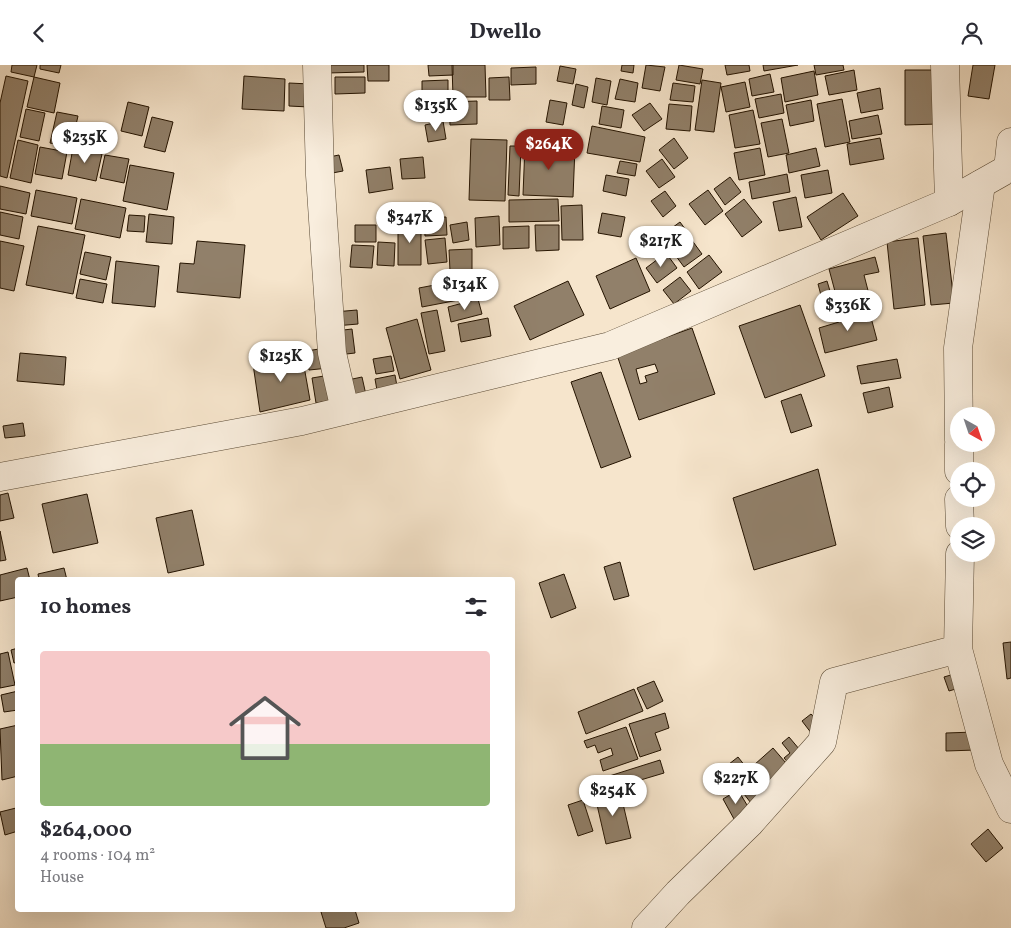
<!DOCTYPE html>
<html lang="en">
<head>
<meta charset="utf-8">
<style>
  :root { --surface:#fff; --page:#f7f7f7; --text:#2b2b33; --muted:#7c7c81; --accent:#8f2418 }
  body { margin:0; font-family:Vollkorn,serif; background:var(--page); color:var(--text); height:100vh; display:flex; flex-direction:column; font-size:19px; white-space:nowrap }
  * { box-sizing:border-box; margin:0 }
  p { font-size:16px; color:var(--muted) }
  .icon { flex:none; width:28px; height:28px; fill:none; stroke:currentColor; stroke-width:2; stroke-linecap:round; stroke-linejoin:round }
  .map { position:relative; flex:1; overflow:hidden }
  .drawer { position:absolute; left:15px; top:512px; width:500px; height:335px; display:flex; flex-direction:column; background:var(--surface); border-radius:5px; box-shadow:0 5px 20px #0002 }
  .drawer>* { flex:none }
  .needle { width:32px; rotate:140deg }
  .fabs { position:absolute; left:950px; top:342px; display:grid; gap:10px }
  .fabs a { display:grid; place-items:center; width:45px; height:45px; border-radius:50%; background:var(--surface); box-shadow:0 5px 20px #0002; font-size:25px }
  .price { position:absolute; translate:-50% -42px; padding:0 11px; border-radius:18px; background:#fff; color:#222; font-size:16px; line-height:32px; filter:drop-shadow(0 1px 2px #0008) }
  .price::after { content:''; position:absolute; left:50%; top:30px; width:15px; height:11px; margin-left:-8px; background:inherit; clip-path:polygon(0 0,100% 0,50% 100%) }
  .price.on { background:var(--accent); color:#fff }
  ul { padding:0; list-style:none }
  li { display:grid; align-content:center; gap:10px; height:265px; padding:0 25px }
  li span { display:grid; place-items:center; height:155px; border-radius:5px; color:#555 }
  li>.icon { margin-inline-start:auto }
  span .icon { width:90px; height:90px; fill:#fffc; stroke-width:1 }
  li b { font-size:21px }
  h2 { display:flex; justify-content:space-between; align-items:center; height:60px; padding:0 25px; font-size:21px }
  header { display:flex; justify-content:space-between; align-items:center; height:65px; padding:0 25px; background:var(--surface); font-size:22px; font-weight:700 }
  .map>svg:first-child { display:block }
  .building { fill:#91806a; stroke:#241300; fill-rule:evenodd }
  .lines { fill:none; stroke-linecap:round; stroke-linejoin:round }
  .minor-casing { stroke:#584833; stroke-width:29 }
  .tertiary-casing { stroke:#584833; stroke-width:29 }
  .minor { stroke:#f9eede; stroke-width:28 }
  .tertiary { stroke:#f9eede; stroke-width:28 }
</style>
</head>
<body>
<header><svg class="icon" aria-label="back" viewBox="0 0 24 24"><path d="M15 5l-7 7 7 7"/></svg>Dwello<svg class="icon" aria-label="person" viewBox="0 0 24 24"><circle cx="12" cy="8" r="4"/><path d="M4 21q1-7 8-7t8 7"/></svg></header>
<div class="map">
<svg width="1011" height="863" viewBox="0 0 1011 863">
  <rect width="100%" height="100%" fill="#f6e5cc"/>
  <filter id="stains"><feTurbulence type="fractalNoise" baseFrequency=".004" numOctaves="4"/><feColorMatrix values="0 0 0 0 .2 0 0 0 0 .09 0 0 0 0 .02 0 0 0 .5 -.17"/></filter>
  <radialGradient id="worn" r=".72"><stop offset=".6" stop-color="#630" stop-opacity="0"/><stop offset="1" stop-color="#630" stop-opacity=".3"/></radialGradient>
  <path class="building" d="M12,0H37L34,12L11,7Z
    M40,0H61L59,8L40,4Z
    M328,0H364V7L328,8Z
    M367,0H389V16H368Z
    M428,0H453V10L429,11Z
    M452,0H485L486,32H453Z
    M622,0H634L633,8L621,6Z
    M646,0L665,2L660,26L642,23Z
    M679,0L703,4L700,19L676,15Z
    M725,0H749L750,6L727,10Z
    M763,0H798L764,6Z
    M814,0H843L844,5L816,10Z
    M973,0H995L989,34L968,31Z
    M560,1L576,4L573,19L557,16Z
    M536,2V19L511,20V3Z
    M854,5L857,25L829,30L825,11Z
    M905,5H938V59L905,60Z
    M814,6L818,30L785,37L781,13Z
    M770,9L774,27L752,31L749,14Z
    M6,11L28,16L7,113L0,111V38Z
    M244,11L285,14L284,46L242,44Z
    M34,12L60,18L54,48L27,42Z
    M335,12H365V28L335,29Z
    M509,12L510,35H489V13Z
    M596,13L611,16L607,40L592,37Z
    M620,14L638,18L635,37L615,34Z
    M448,15V43H422V16Z
    M702,15L721,18L714,67L695,65Z
    M745,17L750,42L726,47L721,22Z
    M289,18L310,19L309,42L289,41Z
    M673,18L695,21L693,37L670,35Z
    M576,19L588,22L584,43L572,40Z
    M880,23L883,44L861,48L857,28Z
    M781,29L784,48L759,53L755,34Z
    M842,34L850,77L825,82L817,39Z
    M550,35L567,38L563,60L546,57Z
    M811,35L814,56L790,61L786,40Z
    M477,36V59L450,60L449,37Z
    M128,37L149,42L142,71L121,66Z
    M650,38L662,54L644,66L632,50Z
    M669,39L692,41L690,66L666,64Z
    M602,41L624,45L621,63L599,59Z
    M26,44L45,48L39,76L20,72Z
    M753,45L760,79L735,83L729,50Z
    M57,47L78,51L71,82L50,78Z
    M878,50L882,69L852,74L849,56Z
    M152,52L173,57L165,87L144,82Z
    M782,54L789,88L768,92L761,58Z
    M443,56L446,74L428,77L425,60Z
    M592,61L645,72L640,97L587,88Z
    M674,73L688,93L674,104L659,85Z
    M880,73L884,94L850,100L847,79Z
    M471,74L507,75L505,136L469,135Z
    M18,75L38,80L31,118L10,113Z
    M525,80L575,82L573,132L523,130Z
    M510,81H521L519,131L508,130Z
    M40,82L67,87L62,114L35,109Z
    M73,83L102,89L96,116L68,110Z
    M760,83L765,110L739,115L734,88Z
    M816,83L820,101L789,108L786,90Z
    M105,90L129,94L124,118L100,113Z
    M339,90L343,106L327,109L324,93Z
    M423,92L425,113L402,114L400,94Z
    M662,94L675,112L659,123L646,106Z
    M620,96L637,99L635,111L617,108Z
    M130,100L174,108L167,145L123,136Z
    M390,102L393,124L369,128L366,105Z
    M828,105L832,128L805,133L801,110Z
    M787,109L790,127L752,134L749,117Z
    M606,110L629,114L626,131L603,126Z
    M730,112L741,127L725,140L714,124Z
    M0,121L30,128L26,149L0,144Z
    M36,125L77,133L72,159L31,151Z
    M708,125L723,146L705,160L689,139Z
    M665,126L676,141L663,152L651,136Z
    M843,128L858,151L821,175L807,152Z
    M796,132L802,162L779,166L773,137Z
    M81,134L126,143L120,173L75,164Z
    M558,134L559,156L509,157V135Z
    M744,134L762,157L742,172L725,149Z
    M582,140L583,175H562L561,141Z
    M0,147L23,152L19,174L0,170Z
    M602,148L625,152L621,172L598,168Z
    M149,149L174,152L172,179L146,177Z
    M129,150L145,151L144,167L127,166Z
    M499,151L500,180L476,182L475,153Z
    M446,152L447,170L425,171L424,153Z
    M467,157L469,175L453,178L450,160Z
    M680,157L688,168L669,181L661,171Z
    M421,158V200H398V159Z
    M355,160H376V177H355Z
    M535,160H559V185L536,186Z
    M38,161L85,170L73,229L26,220Z
    M529,161V183L503,184V162Z
    M946,168L954,238L931,240L923,171Z
    M445,173L447,197L428,199L425,175Z
    M918,173L925,240L894,244L887,177Z
    M691,174L702,189L684,202L673,187Z
    M0,176L24,181L14,226L0,223Z
    M197,176L245,180L240,233L177,227L180,198L194,199Z
    M378,177L395,178L394,201L377,200Z
    M352,180L374,181L372,203L350,202Z
    M472,184V205L450,206L449,185Z
    M85,187L111,192L106,215L80,209Z
    M666,188L677,203L657,218L646,203Z
    M709,190L722,207L699,224L687,207Z
    M875,192L879,207L864,210L872,241L841,249L829,204Z
    M636,193L650,226L610,244L596,211Z
    M116,196L159,201L155,242L112,238Z
    M680,212L691,226L674,239L663,225Z
    M80,214L107,219L103,238L76,233Z
    M466,214L469,233L422,242L419,223Z
    M568,216L584,250L530,275L514,241Z
    M827,216L833,236L823,238L818,219Z
    M478,234L482,249L451,257L448,242Z
    M800,240L825,311L765,333L739,261Z
    M357,245L358,259L335,261L334,247Z
    M437,245L445,286L429,289L421,248Z
    M869,245L877,275L825,288L819,263L839,257L838,253Z
    M488,253L491,271L461,277L458,259Z
    M417,254L431,305L400,314L386,263Z
    M692,263L715,329L639,355L617,290ZM655,299L658,307L645,311L647,317L640,319L636,304Z
    M352,264L355,288L338,290L335,266Z
    M326,283L329,303L309,305L306,286Z
    M20,288L66,292L64,320L17,316Z
    M302,290L310,335L260,347L253,299Z
    M391,291L394,306L376,309L373,294Z
    M897,294L901,313L861,319L857,301Z
    M601,307L631,392L601,403L571,317Z
    M330,310L334,335L316,338L312,313Z
    M395,310L398,327L378,331L375,314Z
    M362,312L366,330L346,334L343,316Z
    M889,322L893,342L868,348L863,328Z
    M801,329L812,361L791,368L781,336Z
    M23,358L25,371L5,373L3,361Z
    M818,404L836,480L754,505L733,433Z
    M8,428L14,453L0,456V430Z
    M87,429L98,478L53,488L42,439Z
    M192,445L204,500L168,508L156,453Z
    M0,466L6,495L0,496Z
    M620,497L629,531L614,535L604,502Z
    M27,503L30,515H18V532L0,536V510Z
    M64,503L67,515H39L38,509Z
    M564,509L576,543L551,553L539,518Z
    M1011,577V613L1007,614L1003,578Z
    M18,583V597L14,598L11,585Z
    M8,587L15,620L0,623V589Z
    M961,607L966,621L949,626L944,612Z
    M654,616L663,636L647,644L637,623Z
    M634,624L643,646L586,669L578,647Z
    M18,626V645L4,647L1,630Z
    M665,648L669,663L655,668L661,685L640,692L629,659Z
    M811,649L822,661L812,669L802,656Z
    M18,660V711L2,715L0,664Z
    M626,662L638,694L603,706L600,695L613,690L611,683L598,688L595,680L587,683L584,676Z
    M975,667L976,685L946,686V668Z
    M789,672L805,691L792,702L784,693L790,688L782,678Z
    M773,683L792,705L768,725L757,712L761,708L754,700Z
    M738,692L768,730L754,742L724,703Z
    M660,695L664,708L607,725L603,713Z
    M738,725L750,745L734,754L723,734Z
    M620,726L631,773L606,779L595,731Z
    M583,735L593,766L578,771L568,740Z
    M16,743L18,766L5,770L0,747Z
    M988,764L1003,783L986,797L971,779Z
    M327,845H355L359,858L344,863H326L321,847Z"/>
  <g class="lines">
    <defs>
      <path id="minor" d="M317,0L320,110L332,288L345,345
        M945,0L949,137
        M959,375L958,283L981,119
        M959,379V406
        M959,434L960,461
        M960,489L958,584L989,699L1011,744
        M646,863L678,828L750,758L822,677L834,617L958,584"/>
      <path id="tertiary" d="M1008,104L1011,77
        M0,412L302,356L610,281L949,137L1011,102"/>
    </defs>
    <use href="#minor" class="minor-casing"/>
    <use href="#tertiary" class="tertiary-casing"/>
    <use href="#minor" class="minor"/>
    <use href="#tertiary" class="tertiary"/>
  </g>
  <rect width="100%" height="100%" filter="url(#stains)"/>
  <rect width="100%" height="100%" fill="url(#worn)"/>
</svg>
<div class="fabs">
<a><svg class="needle" viewBox="-14 -14 28 28"><path d="M0-13l5 13h-10z" fill="#e53935"/><path d="M0 13l5-13h-10z" fill="#7c7c81"/></svg></a>
<a><svg class="icon" aria-label="locate" viewBox="0 0 24 24"><circle cx="12" cy="12" r="6"/><path d="M12 2v4M12 18v4M2 12h4M18 12h4"/></svg></a>
<a><svg class="icon" aria-label="layers" viewBox="0 0 24 24"><path d="M12 4l9 5-9 5-9-5zM3 14l9 5 9-5"/></svg></a>
</div>
<b class="price" style="left:436px;top:67px">$135K</b>
<b class="price" style="left:85px;top:99px">$235K</b>
<b class="price on" style="left:549px;top:106px">$264K</b>
<b class="price" style="left:410px;top:179px">$347K</b>
<b class="price" style="left:661px;top:203px">$217K</b>
<b class="price" style="left:465px;top:246px">$134K</b>
<b class="price" style="left:848px;top:267px">$336K</b>
<b class="price" style="left:281px;top:318px">$125K</b>
<b class="price" style="left:736px;top:740px">$227K</b>
<b class="price" style="left:613px;top:752px">$254K</b>
<section class="drawer">
<h2>10 homes<svg class="icon" aria-label="filters" viewBox="0 0 24 24"><path d="M4 7h16M4 17h16"/><circle cx="9" cy="7" r="2"/><circle cx="15" cy="17" r="2"/></svg></h2>
<ul>
<li><span style="background:linear-gradient(#f6c9c9 60%,#8fb573 0)"><svg class="icon" aria-label="home" viewBox="0 0 24 24"><path d="M3 11l9-7 9 7M6 9v11h12V9"/></svg></span><div><b>$264,000</b><p>4 rooms · 104 m²</p><p>House</p></div></li>
</ul>
</section>
</div>
</body>
</html>
